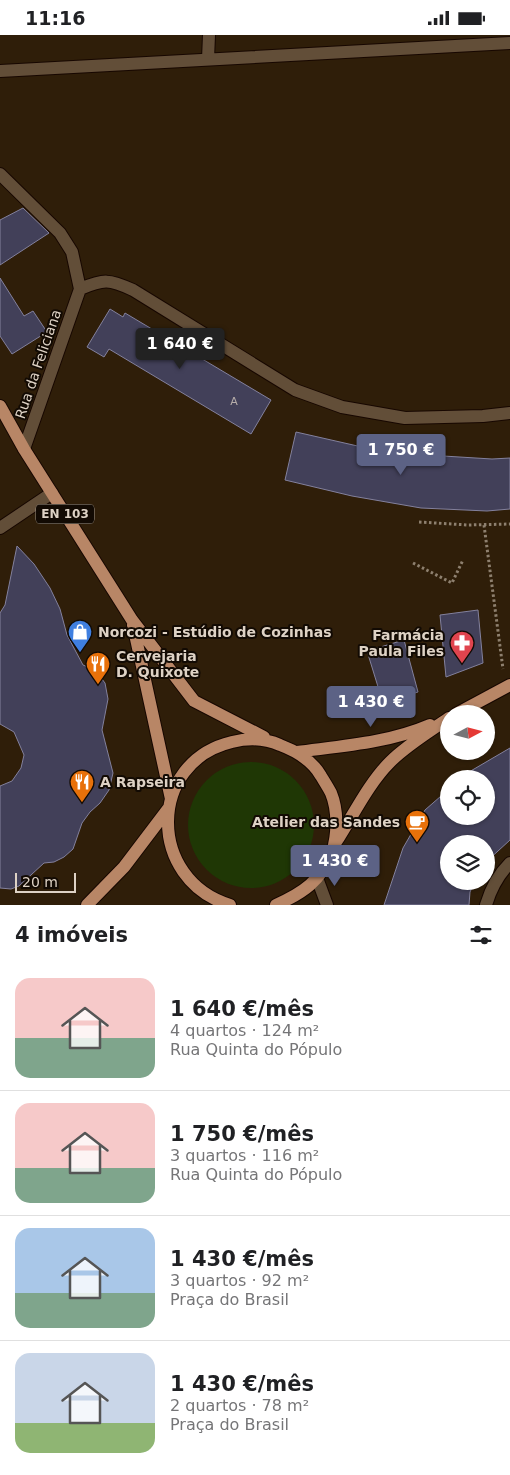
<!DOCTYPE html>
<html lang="pt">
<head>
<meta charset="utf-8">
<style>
  :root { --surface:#fff; --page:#f6f6f6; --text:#202124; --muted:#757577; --line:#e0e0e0; --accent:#5c6285 }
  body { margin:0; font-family:"DejaVu Sans",sans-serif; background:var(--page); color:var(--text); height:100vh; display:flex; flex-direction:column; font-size:19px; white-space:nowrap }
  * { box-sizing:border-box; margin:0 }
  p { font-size:16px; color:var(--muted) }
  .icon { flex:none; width:28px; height:28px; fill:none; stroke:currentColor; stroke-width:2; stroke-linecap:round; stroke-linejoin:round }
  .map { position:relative; height:870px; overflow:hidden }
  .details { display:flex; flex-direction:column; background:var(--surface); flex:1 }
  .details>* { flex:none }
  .needle { width:32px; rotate:83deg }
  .controls { position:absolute; left:440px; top:670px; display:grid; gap:10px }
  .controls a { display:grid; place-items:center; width:55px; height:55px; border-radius:50%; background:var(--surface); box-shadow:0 1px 4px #0004; font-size:25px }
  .scale { position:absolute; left:15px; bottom:12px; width:61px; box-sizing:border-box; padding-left:5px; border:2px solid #ded2c5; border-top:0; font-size:14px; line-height:18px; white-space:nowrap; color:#ded2c5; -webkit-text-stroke:4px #120a03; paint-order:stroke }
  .price { position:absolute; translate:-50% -42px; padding:0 11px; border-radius:5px; background:var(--accent); color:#fff; font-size:16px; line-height:32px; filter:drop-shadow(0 1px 2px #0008) }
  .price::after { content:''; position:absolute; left:50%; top:30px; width:15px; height:11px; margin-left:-8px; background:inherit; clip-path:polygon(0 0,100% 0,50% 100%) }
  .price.current { background:#222; color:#fff }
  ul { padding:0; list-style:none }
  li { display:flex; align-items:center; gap:15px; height:125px; padding:0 15px }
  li+li { border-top:1px solid var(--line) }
  li span { display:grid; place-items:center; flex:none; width:140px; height:100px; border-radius:15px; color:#555 }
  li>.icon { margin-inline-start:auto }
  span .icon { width:60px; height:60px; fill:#fffc; stroke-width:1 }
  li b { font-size:21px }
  h2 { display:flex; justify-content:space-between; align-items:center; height:60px; padding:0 15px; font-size:21px }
  .status { display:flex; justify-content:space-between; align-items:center; height:35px; padding:0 25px; background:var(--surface); direction:ltr }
  .status svg { height:14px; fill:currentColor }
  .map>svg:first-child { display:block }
  .green { fill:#1f3705 }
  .building { fill:#424059; stroke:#83819d }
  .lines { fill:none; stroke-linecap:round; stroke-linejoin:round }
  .minor-casing { stroke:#170700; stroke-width:14 }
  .major-casing { stroke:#170700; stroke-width:14 }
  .path { stroke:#8e806f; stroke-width:3; stroke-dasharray:2.5 2.5; stroke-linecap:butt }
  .minor { stroke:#624e38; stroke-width:12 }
  .major { stroke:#b88666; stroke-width:12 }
  .labels { text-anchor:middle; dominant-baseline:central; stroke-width:4; stroke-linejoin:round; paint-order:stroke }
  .number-label { font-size:11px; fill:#b7aeaa }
  .shield { fill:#120a03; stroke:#a1968b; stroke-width:1 }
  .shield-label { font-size:12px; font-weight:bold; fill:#ded2c5 }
  .street-label { font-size:14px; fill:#ded2c5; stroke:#120a03 }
  .poi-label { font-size:14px; font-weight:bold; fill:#ded2c5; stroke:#120a03; text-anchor:start }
</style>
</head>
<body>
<div class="status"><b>11:16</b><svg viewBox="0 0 49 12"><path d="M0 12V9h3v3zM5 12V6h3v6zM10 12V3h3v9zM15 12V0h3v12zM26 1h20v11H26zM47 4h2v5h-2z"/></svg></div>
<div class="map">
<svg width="510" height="870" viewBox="0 0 510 870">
  <rect width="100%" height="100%" fill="#2f1e09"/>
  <path class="green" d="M188 790a63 63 0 1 1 126 0a63 63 0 1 1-126 0Z"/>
  <path class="building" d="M23,173L49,198L0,230V185Z
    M0,243L24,281L33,276L47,297L12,319L0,301Z
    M110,274L123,282L125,278L271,365L251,399L109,314L104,322L87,312Z
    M296,397L362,412L427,420L492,424L510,423V474L487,476L421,473L352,461L285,445Z
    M17,511L34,529L50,553L60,574L67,600L83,630L95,635L105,648L108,664L102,695L113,738L109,755L100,768L90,777L82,788L73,814L64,822L54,827L44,828L19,851L11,854L0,853V751L12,746L21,733L24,720L14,697L0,689V578L5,570Z
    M478,575L483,628L446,642L440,580Z
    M404,605L418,657L383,668L367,616Z
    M510,713V805L486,827V809H449V846H475L470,857L469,870H384L403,813L425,775L449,754V781H486V744H457Z"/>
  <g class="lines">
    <defs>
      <path id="minor" d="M208,24L209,0
        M0,36L510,8
        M0,139L60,198L72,217L80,254
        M80,254C104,244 109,244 133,255L295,355L342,372L405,383L483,381L510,378
        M24,414L80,254
        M0,493L52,458
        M317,843L327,870
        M486,870C491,853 498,840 510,828"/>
      <path id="major" d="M0,371L24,414L132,585L194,666L264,702
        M133,590L171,764
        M456,679L510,650
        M297,717C342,711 388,708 430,690
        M336,807C353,781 368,749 390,727C407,710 429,697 449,683
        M87,870L124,832L168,774
        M230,870C147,845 147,727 232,707C248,703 264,703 280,710C296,716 312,725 321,741C324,746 328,752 331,758C338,775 338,799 332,817C321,846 303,858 276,870"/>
    </defs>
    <use href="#minor" class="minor-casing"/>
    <use href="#major" class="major-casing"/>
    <path class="path" d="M419,487L468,490L510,489
      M484,490L503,634
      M413,528L452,548L463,525"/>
    <use href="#minor" class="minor"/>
    <use href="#major" class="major"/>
  </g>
  <defs>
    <symbol id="shop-pin" viewBox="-11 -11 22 30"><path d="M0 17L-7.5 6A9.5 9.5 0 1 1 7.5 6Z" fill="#3f7fe0" stroke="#120a03"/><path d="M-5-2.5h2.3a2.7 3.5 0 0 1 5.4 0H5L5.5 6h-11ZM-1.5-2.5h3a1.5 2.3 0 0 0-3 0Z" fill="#fff"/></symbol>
    <symbol id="pharmacy-pin" viewBox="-11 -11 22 30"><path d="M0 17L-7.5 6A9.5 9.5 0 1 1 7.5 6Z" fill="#e0444e" stroke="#120a03"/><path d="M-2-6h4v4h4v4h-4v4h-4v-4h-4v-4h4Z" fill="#fff"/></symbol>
    <symbol id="restaurant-pin" viewBox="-11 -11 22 30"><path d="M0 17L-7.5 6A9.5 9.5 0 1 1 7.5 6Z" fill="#e8710a" stroke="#120a03"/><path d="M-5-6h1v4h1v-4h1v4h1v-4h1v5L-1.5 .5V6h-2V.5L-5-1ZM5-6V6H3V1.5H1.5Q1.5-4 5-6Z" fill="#fff"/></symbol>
    <symbol id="cafe-pin" viewBox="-11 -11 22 30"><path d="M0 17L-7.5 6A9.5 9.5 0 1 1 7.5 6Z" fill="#e8710a" stroke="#120a03"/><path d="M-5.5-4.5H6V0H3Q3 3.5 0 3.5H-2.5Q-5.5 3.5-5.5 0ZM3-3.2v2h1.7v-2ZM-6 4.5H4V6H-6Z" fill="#fff"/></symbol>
  </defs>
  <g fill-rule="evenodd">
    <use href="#shop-pin" x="66" y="583" width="28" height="38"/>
    <use href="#pharmacy-pin" x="448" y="594" width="28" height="38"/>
    <use href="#restaurant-pin" x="84" y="615" width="28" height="38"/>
    <use href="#restaurant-pin" x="68" y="733" width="28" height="38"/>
    <use href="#cafe-pin" x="403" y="773" width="28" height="38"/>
  </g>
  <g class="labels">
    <g class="number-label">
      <text x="234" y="366">A</text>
    </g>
    <rect class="shield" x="36" y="469.5" width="58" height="19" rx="4"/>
    <g class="shield-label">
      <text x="65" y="479">EN 103</text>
    </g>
    <g class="street-label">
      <text transform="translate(38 329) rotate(-71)">Rua da Feliciana</text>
    </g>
    <g class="poi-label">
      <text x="98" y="597">Norcozi - Estúdio de Cozinhas</text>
      <text x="444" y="600" text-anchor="end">Farmácia<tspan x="444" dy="16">Paula Files</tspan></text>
      <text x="116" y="621">Cervejaria<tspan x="116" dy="16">D. Quixote</tspan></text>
      <text x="100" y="747">A Rapseira</text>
      <text x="400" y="787" text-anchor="end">Atelier das Sandes</text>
    </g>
  </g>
</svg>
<div class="controls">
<a><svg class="needle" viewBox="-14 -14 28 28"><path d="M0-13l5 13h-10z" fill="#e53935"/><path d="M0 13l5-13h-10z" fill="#757577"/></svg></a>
<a><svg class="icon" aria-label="locate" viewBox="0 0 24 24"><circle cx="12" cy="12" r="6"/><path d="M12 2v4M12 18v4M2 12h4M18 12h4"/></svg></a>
<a><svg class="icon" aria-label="layers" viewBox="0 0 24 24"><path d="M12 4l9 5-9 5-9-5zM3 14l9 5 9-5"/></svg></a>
</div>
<div class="scale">20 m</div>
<b class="price current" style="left:180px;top:335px">1 640 €</b>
<b class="price" style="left:401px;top:441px">1 750 €</b>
<b class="price" style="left:371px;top:693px">1 430 €</b>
<b class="price" style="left:335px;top:852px">1 430 €</b>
</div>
<section class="details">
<h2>4 imóveis<svg class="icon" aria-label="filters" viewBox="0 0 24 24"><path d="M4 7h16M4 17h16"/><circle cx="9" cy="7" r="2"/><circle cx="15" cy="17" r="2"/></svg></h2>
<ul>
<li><span style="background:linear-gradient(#f6c9c9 60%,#7fa58c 0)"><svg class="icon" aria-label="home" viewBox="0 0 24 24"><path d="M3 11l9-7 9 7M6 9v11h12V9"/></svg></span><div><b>1 640 €/mês</b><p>4 quartos · 124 m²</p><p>Rua Quinta do Pópulo</p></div></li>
<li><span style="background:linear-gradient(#f6c9c9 65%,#7fa58c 0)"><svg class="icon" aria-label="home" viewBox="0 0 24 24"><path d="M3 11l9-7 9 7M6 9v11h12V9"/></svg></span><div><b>1 750 €/mês</b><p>3 quartos · 116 m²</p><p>Rua Quinta do Pópulo</p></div></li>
<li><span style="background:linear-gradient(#a9c7e8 65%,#7fa58c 0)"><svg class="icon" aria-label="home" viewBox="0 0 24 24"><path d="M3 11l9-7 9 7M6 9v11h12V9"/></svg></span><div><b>1 430 €/mês</b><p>3 quartos · 92 m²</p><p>Praça do Brasil</p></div></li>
<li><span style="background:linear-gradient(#c9d6e8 70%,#8fb573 0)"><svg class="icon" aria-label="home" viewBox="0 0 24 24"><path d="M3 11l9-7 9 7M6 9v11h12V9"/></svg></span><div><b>1 430 €/mês</b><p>2 quartos · 78 m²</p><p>Praça do Brasil</p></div></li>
</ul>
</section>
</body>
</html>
